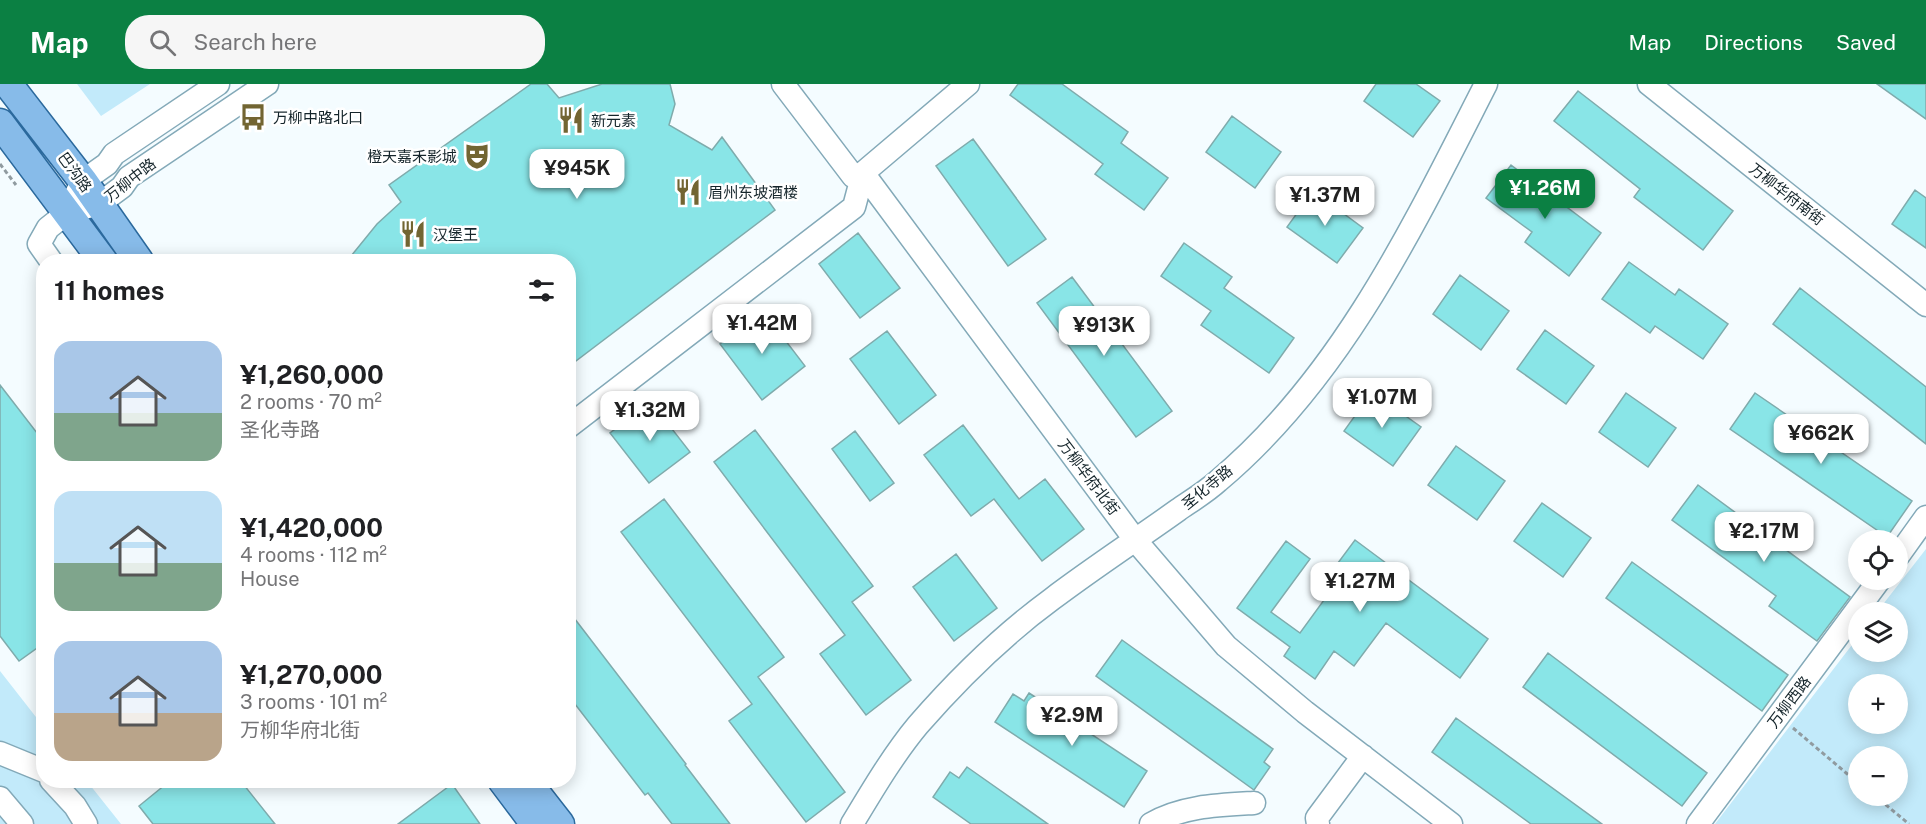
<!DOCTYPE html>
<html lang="en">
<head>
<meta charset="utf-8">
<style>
  :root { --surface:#fff; --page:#f6f6f6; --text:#202124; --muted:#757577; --accent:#0b8043 }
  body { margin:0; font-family:"Public Sans","Noto Sans SC",sans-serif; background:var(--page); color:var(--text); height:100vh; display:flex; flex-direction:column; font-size:22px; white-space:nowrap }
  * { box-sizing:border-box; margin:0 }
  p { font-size:20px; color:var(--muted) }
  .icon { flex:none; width:33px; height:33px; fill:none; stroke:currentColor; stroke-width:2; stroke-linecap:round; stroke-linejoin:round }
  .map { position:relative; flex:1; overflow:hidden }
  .sheet { position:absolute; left:36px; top:170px; width:540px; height:534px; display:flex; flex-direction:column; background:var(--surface); border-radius:24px; box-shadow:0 3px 15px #0003 }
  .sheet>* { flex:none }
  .fabs { position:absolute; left:1848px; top:446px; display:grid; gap:12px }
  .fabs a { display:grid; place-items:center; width:60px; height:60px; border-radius:50%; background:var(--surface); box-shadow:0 3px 15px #0003; font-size:30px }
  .price { position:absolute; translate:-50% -51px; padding:0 14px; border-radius:12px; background:#fff; color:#222; font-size:20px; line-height:39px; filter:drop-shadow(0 2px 3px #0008) }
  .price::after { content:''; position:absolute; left:50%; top:36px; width:18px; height:14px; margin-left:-9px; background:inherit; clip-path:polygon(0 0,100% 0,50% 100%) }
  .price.current { background:var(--accent); color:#fff }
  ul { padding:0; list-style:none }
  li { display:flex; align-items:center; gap:18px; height:150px; padding:0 18px }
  li span { display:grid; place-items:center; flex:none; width:168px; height:120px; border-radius:18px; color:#555 }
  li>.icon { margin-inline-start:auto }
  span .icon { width:72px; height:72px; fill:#fffc; stroke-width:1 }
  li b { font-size:26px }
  h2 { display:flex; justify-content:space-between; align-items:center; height:72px; padding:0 18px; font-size:26px }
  header { display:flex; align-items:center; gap:36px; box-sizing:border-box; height:84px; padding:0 30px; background:var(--accent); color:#fff }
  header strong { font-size:28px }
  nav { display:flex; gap:33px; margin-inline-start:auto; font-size:21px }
  .search { width:420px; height:54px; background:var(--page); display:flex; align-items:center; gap:15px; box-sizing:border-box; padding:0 21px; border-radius:24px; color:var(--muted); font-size:22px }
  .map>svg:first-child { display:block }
  .green { fill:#c2eafa; fill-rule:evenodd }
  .building { fill:#89e5e7; stroke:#7fabac; stroke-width:1.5 }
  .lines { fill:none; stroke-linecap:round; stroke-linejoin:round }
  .minor-casing { stroke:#83a9b8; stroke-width:25 }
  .major-casing { stroke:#2b699d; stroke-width:31 }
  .path { stroke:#909ba0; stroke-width:3; stroke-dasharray:4.5 3; stroke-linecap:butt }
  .minor { stroke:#fff; stroke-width:22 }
  .major { stroke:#87bbe9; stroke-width:28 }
  .labels { text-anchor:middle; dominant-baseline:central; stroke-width:5; stroke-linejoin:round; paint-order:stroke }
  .poi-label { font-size:15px; fill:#15252b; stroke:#fff; text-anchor:start }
  .street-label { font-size:15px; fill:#15252b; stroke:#fff }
</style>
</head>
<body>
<header>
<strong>Map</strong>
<div class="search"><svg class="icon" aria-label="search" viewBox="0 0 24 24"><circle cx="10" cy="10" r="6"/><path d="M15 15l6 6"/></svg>Search here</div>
<nav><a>Map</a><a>Directions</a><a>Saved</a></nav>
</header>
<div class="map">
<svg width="1926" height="740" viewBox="0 0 1926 740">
  <rect width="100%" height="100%" fill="#f4fcff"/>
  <path class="green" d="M77,0H150L101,32Z
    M1926,465V740H1715L1858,553V567H1898V528H1877ZM1858,600H1898V639H1858ZM1858,672H1898V711H1858Z
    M0,587L43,642L44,696H86L121,740H0Z"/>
  <path class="building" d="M531,0H547L559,14L602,0H670L675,20L669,41L712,66L722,53L775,126L568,283V177H347L377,140L401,118L389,101Z
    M1018,0H1062L1128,48L1121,59L1168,94L1144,126L1095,90L1103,80L1010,11Z
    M1376,0H1416L1440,17L1413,53L1364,17Z
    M1877,0H1926V35Z
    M1578,7L1733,127L1703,166L1634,113L1640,105L1554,37Z
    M1232,32L1281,68L1255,104L1206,68Z
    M973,55L1046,155L1008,182L936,82Z
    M1511,81L1601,149L1569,192L1525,158L1532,148L1486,114Z
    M1915,106L1926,114V164L1892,140Z
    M1313,107L1363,144L1337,179L1287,143Z
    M858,149L900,204L860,234L819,180Z
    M1184,159L1232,193L1224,204L1294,254L1269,289L1201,241L1211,227L1161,192Z
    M1629,178L1675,211L1679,205L1728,240L1703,275L1655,242L1650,249L1602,215Z
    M1460,191L1509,227L1481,266L1433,230Z
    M1072,193L1172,327L1136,353L1037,219Z
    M1800,204L1926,303V360L1773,240Z
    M763,227L805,282L762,316L720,260Z
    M1545,246L1594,282L1566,320L1517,285Z
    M887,247L936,311L899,340L850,275Z
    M0,301L44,358V559L19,577L0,552Z
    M1372,308L1421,343L1393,382L1344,347Z
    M1626,309L1676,344L1648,383L1599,348Z
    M1755,309L1912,417L1887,453L1730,345Z
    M651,318L690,368L649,399L610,349Z
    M963,341L1019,415L1045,395L1084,445L1042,477L994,415L971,432L924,371Z
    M755,346L873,502L852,518L911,596L866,631L820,570L845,551L714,378Z
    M855,347L894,399L870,417L832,365Z
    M1456,362L1505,397L1477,436L1428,401Z
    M1698,401L1850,513L1817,557L1769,522L1776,512L1672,436Z
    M664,415L784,573L758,593L845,708L806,738L729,637L752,620L621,448Z
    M1542,419L1591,454L1563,493L1514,457Z
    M1355,456L1488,555L1460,594L1386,539L1354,582L1334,567L1315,595L1284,572L1290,563L1237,524L1286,457L1310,475L1271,528L1300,549L1335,501L1326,495Z
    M956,470L997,524L954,557L913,503Z
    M1632,478L1788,591L1762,627L1606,514Z
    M568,526L686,680L685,681L730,740H672L648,709L645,711L568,611Z
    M1122,556L1273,665L1264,678L1270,683L1254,706L1096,592Z
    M1548,569L1707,689L1682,722L1523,603Z
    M1029,609L1147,687L1124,723L995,638L1013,610L1024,617Z
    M1456,634L1602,740H1531L1432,668Z
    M967,683L1048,740H971L933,713L950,688L959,694Z
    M171,696H240L275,740H153L139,722Z
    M452,700L480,740H398Z"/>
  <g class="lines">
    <defs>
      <path id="minor" d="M783,0L853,92L863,89L1136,457L1226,562L1305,628L1451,740
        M1649,0L1926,221
        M75,112L83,97L107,80L114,70L218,0
        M51,177L39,160L48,144L67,129L99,120L122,103L129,93L267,0
        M568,343L854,123L863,89L968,0
        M1898,472L1926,433
        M0,669L44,687
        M51,696L75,722L86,740
        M0,714L22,740
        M852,740C872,707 893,671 918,641C958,595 1003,551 1052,515C1093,484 1136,456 1178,426C1191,417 1206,408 1218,397C1342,293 1414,141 1486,0
        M1151,740C1182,722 1219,721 1254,719
        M1318,740L1317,734L1363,672
        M1698,740L1880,495"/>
      <path id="major" d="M8,0L83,97L139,177
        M0,39L103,177
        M502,696L535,740
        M528,699L560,740"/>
    </defs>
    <use href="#minor" class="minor-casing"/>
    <use href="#major" class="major-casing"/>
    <path class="path" d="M0,80L16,101
      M1793,644L1858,699
      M1874,711L1909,740"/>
    <use href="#minor" class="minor"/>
    <use href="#major" class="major"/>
  </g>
  <defs>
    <symbol id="bus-bare" viewBox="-9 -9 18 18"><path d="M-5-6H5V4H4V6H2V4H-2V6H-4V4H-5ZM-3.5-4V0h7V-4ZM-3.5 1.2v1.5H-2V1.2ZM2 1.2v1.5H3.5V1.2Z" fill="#726532" stroke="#fff" stroke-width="2.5" paint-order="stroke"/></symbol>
    <symbol id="restaurant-bare" viewBox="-9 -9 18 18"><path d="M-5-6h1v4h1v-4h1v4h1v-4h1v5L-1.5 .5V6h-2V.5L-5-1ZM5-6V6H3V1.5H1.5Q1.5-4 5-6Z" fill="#726532" stroke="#fff" stroke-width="2.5" paint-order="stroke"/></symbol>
    <symbol id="theatre-bare" viewBox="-9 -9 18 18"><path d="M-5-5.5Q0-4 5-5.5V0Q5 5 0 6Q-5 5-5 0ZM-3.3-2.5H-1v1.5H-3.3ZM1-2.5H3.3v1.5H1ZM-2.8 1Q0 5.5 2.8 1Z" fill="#726532" stroke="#fff" stroke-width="2.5" paint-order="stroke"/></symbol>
  </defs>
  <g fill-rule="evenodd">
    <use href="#bus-bare" x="234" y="14" width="38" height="38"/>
    <use href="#restaurant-bare" x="552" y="17" width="38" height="38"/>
    <use href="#theatre-bare" x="458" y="53" width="38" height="38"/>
    <use href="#restaurant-bare" x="669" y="89" width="38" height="38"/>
    <use href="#restaurant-bare" x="394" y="131" width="38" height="38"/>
  </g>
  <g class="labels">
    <g class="poi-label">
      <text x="273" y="33">万柳中路北口</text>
      <text x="591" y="36">新元素</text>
      <text x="457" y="72" text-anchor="end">橙天嘉禾影城</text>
      <text x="708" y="108">眉州东坡酒楼</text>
      <text x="433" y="150">汉堡王</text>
    </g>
    <g class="street-label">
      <text transform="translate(75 88) rotate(54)">巴沟路</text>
      <text transform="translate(130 96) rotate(-38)">万柳中路</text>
      <text transform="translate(1787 110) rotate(38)">万柳华府南街</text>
      <text transform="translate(1089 393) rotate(53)">万柳华府北街</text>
      <text transform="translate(1207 403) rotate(-39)">圣化寺路</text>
      <text transform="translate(1789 618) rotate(-53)">万柳西路</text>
    </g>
  </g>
</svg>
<div class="fabs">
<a><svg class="icon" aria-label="locate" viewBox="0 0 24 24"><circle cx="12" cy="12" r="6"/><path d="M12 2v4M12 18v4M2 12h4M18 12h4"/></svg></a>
<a><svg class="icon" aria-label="layers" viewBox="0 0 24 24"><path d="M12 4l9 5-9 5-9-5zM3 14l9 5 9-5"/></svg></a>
<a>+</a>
<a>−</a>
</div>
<b class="price" style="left:577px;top:116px">¥945K</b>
<b class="price current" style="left:1545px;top:136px">¥1.26M</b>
<b class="price" style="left:1325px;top:143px">¥1.37M</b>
<b class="price" style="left:762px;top:271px">¥1.42M</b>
<b class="price" style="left:1104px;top:273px">¥913K</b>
<b class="price" style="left:1382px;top:345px">¥1.07M</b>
<b class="price" style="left:650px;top:358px">¥1.32M</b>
<b class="price" style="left:1821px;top:381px">¥662K</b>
<b class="price" style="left:1764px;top:479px">¥2.17M</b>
<b class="price" style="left:1360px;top:529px">¥1.27M</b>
<b class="price" style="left:1072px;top:663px">¥2.9M</b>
<section class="sheet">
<h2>11 homes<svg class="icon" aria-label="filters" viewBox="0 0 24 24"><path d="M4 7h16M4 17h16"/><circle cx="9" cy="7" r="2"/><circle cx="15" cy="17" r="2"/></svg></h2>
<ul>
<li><span style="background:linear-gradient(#a9c7e8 60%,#7fa58c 0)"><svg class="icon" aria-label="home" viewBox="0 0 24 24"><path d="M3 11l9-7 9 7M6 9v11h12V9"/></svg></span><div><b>¥1,260,000</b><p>2 rooms · 70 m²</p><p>圣化寺路</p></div></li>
<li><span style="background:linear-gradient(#bfe0f5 60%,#7fa58c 0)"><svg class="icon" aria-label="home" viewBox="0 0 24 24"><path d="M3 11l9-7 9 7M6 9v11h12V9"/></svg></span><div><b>¥1,420,000</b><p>4 rooms · 112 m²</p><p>House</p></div></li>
<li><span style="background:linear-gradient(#a9c7e8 60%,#b9a48a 0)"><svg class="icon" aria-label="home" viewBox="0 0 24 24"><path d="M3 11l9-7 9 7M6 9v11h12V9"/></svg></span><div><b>¥1,270,000</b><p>3 rooms · 101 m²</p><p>万柳华府北街</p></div></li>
</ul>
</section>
</div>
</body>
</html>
